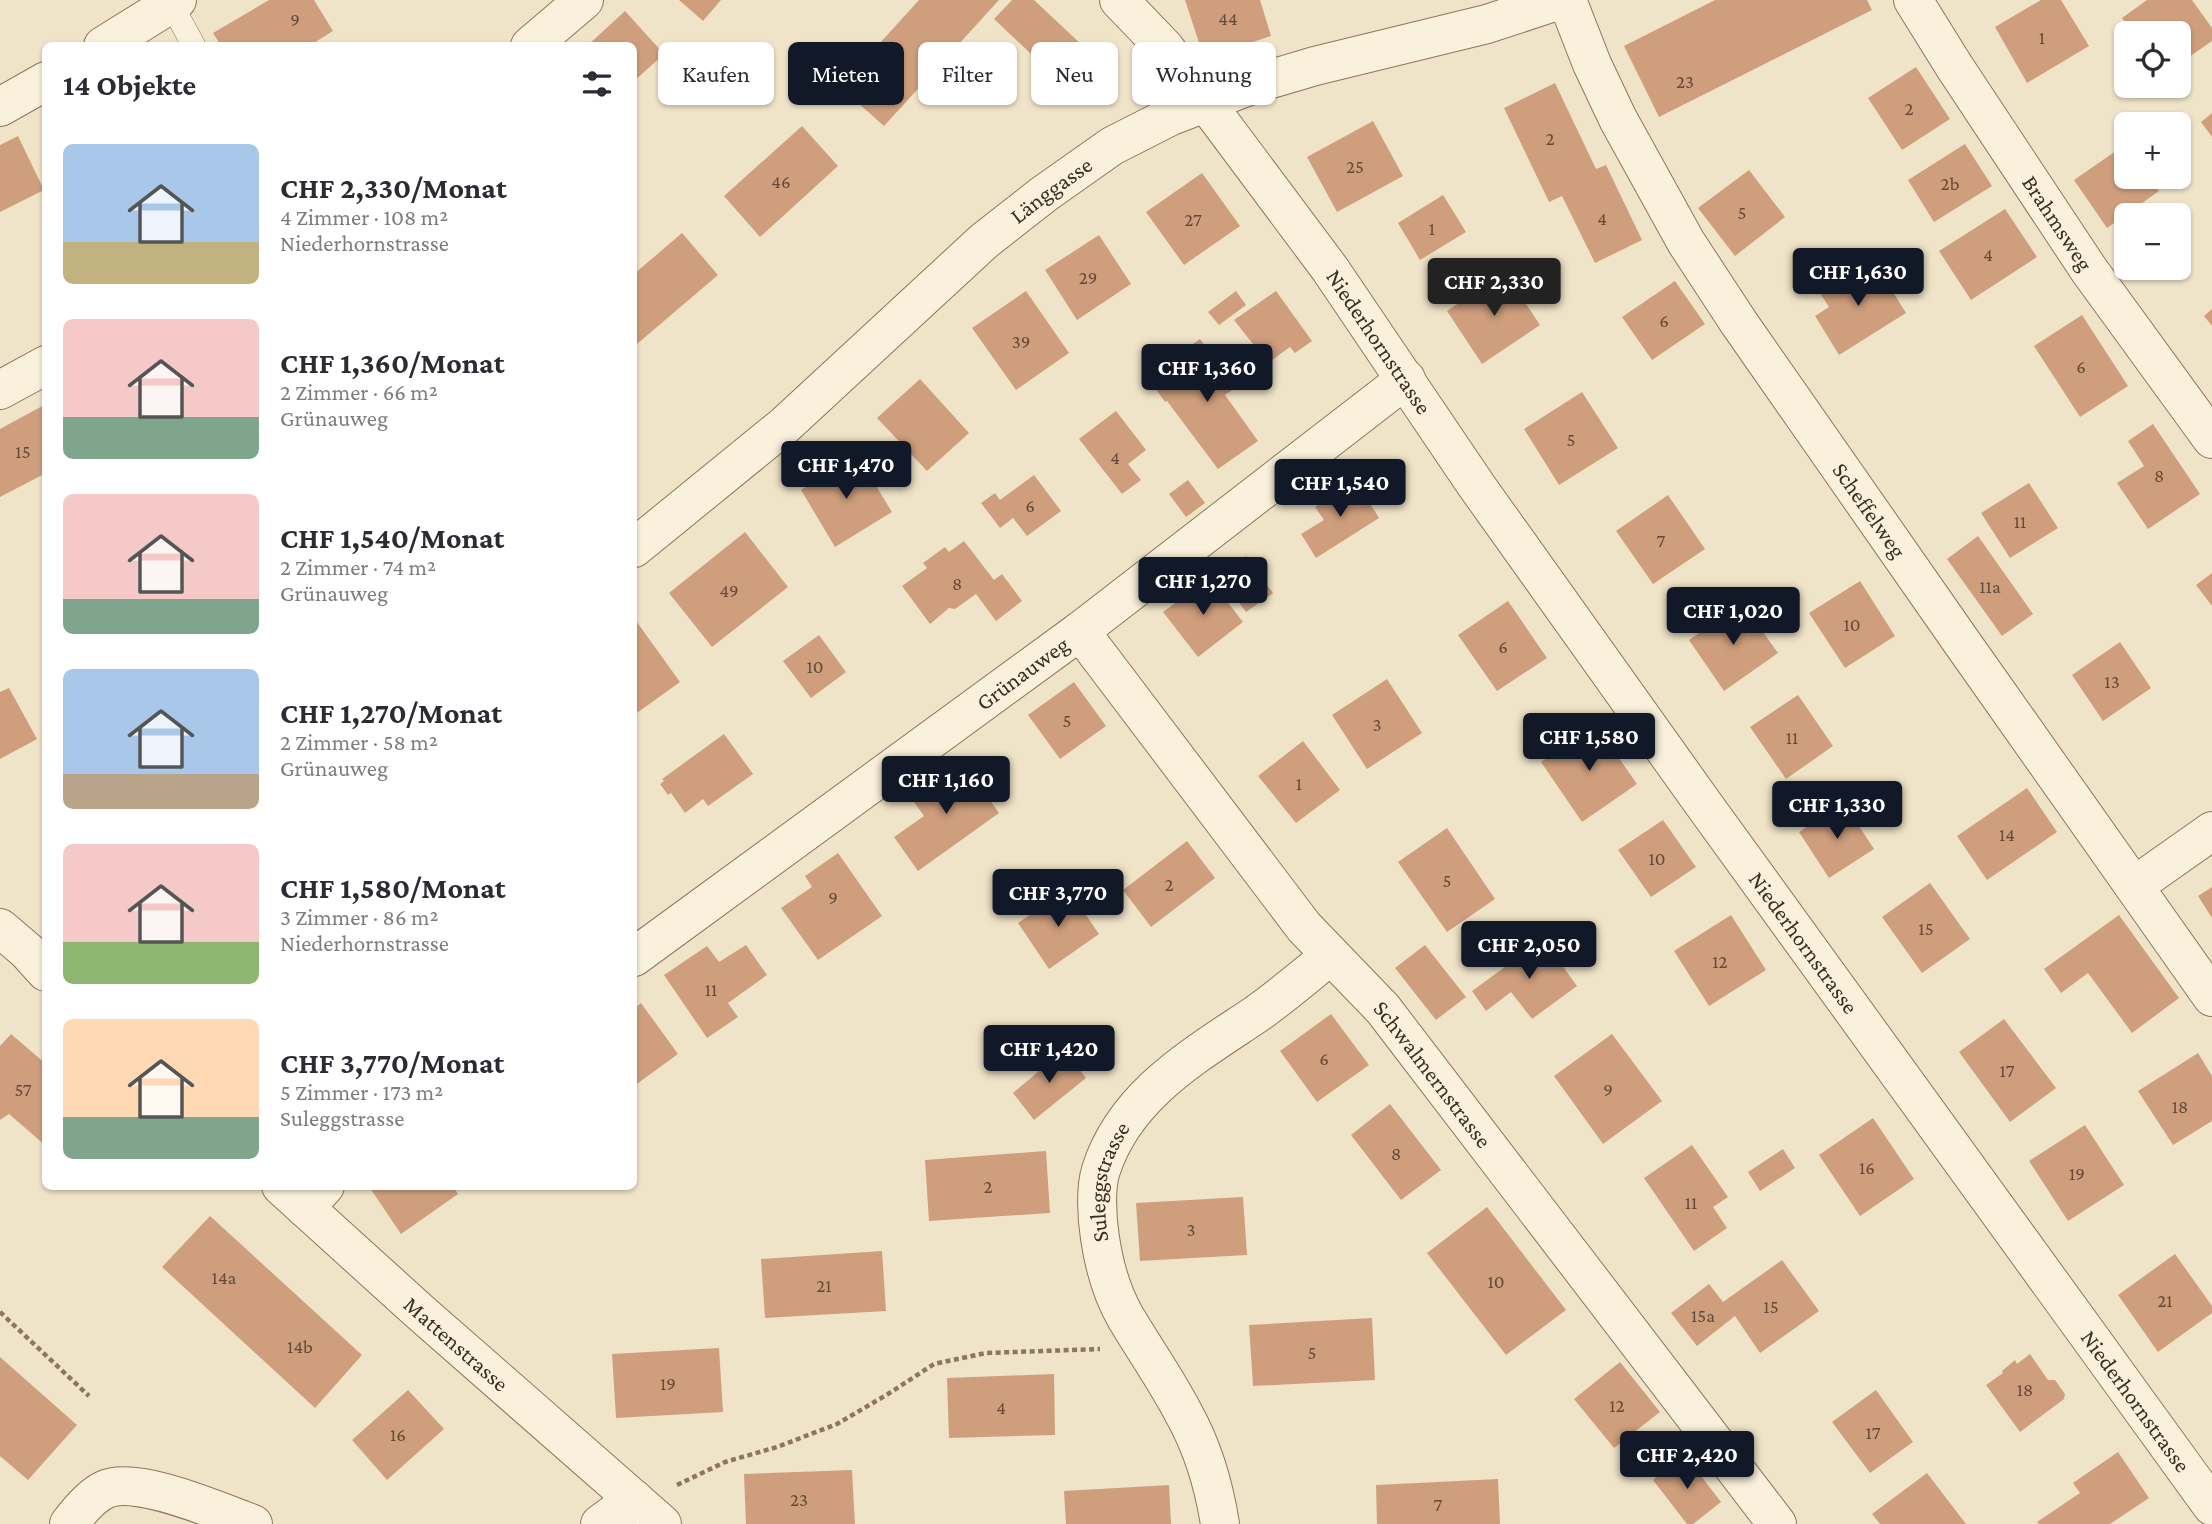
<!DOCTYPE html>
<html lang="de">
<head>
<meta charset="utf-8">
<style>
  :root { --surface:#fff; --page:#f2f2f3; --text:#2b2b33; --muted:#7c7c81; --accent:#111827 }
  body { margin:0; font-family:"Crimson Pro",serif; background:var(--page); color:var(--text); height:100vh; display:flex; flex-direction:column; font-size:26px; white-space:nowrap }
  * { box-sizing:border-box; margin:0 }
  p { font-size:23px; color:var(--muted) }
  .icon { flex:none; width:38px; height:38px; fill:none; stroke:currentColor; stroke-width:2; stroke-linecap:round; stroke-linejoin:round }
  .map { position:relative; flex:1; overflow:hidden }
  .details { position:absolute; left:42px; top:42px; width:595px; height:1148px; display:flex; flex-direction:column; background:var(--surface); border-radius:10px; box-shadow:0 2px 5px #0004 }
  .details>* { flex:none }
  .guide { position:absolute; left:658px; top:42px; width:665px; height:63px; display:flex; gap:14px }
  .fabs { position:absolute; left:2114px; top:21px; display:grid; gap:14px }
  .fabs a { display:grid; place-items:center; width:77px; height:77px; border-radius:10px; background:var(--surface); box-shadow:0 2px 5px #0004; font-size:35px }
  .price { position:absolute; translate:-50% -60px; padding:0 16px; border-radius:7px; background:var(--accent); color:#fff; font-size:23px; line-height:46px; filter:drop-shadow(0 2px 4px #0008) }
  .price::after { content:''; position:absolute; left:50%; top:42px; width:21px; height:16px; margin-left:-10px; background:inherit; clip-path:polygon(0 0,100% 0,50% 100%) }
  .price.current { background:#222; color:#fff }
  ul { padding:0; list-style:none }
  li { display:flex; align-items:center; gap:21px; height:175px; padding:0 21px }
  li span { display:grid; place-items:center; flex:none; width:196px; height:140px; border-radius:10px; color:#555 }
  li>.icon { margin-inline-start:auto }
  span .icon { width:84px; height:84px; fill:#fffc; stroke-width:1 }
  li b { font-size:30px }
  h2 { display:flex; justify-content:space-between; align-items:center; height:84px; padding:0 21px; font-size:30px }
  .tag { padding:0 24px; border-radius:10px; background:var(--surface); box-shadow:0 2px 5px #0004; font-size:24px; line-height:63px }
  .tag.current { background:var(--accent); color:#fff }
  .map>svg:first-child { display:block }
  .building { fill:#cf9f7d }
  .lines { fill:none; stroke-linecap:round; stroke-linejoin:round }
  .service-casing { stroke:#8d765c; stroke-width:24 }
  .minor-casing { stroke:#8d765c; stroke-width:40 }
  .tertiary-casing { stroke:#8d765c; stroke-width:40 }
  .path { stroke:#8d765c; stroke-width:4.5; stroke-dasharray:5 3.5; stroke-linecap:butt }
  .service { stroke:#faf1dc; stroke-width:23 }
  .minor { stroke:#faf1dc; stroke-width:38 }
  .tertiary { stroke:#faf1dc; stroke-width:38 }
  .labels { text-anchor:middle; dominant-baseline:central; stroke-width:5; stroke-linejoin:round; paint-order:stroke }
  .number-label { font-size:19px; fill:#624a37 }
  .street-label { font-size:23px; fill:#3d2e20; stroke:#f7eed8 }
</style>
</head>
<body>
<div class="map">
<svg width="2212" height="1524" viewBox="0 0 2212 1524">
  <rect width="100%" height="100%" fill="#f0e4c8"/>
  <path class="building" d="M269,0H314L333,31L309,46H221L213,33Z
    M679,0H721L703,21Z
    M919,0H999L884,126L840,87Z
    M1012,0H1034L1098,60L1070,91L994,19Z
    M1185,0H1260L1271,36L1204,58Z
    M1715,0H1867L1872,10L1659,117L1624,46Z
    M2041,0H2061L2089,46L2027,83L1995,27Z
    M2147,0H2192L2212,28V41L2179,64V33H2133L2122,18Z
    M625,11L664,54L634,81V46H587Z
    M1916,67L1950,119L1902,150L1868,98Z
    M1555,83L1596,169L1606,165L1642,240L1595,263L1562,196L1549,202L1504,108Z
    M2212,113V137L2201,122Z
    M1373,121L1403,176L1337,212L1307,157Z
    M802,126L838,166L760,237L724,196Z
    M18,136L44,190L0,212V145Z
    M1965,144L1992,186L1934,222L1908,180Z
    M2126,144V177H2149L2159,191L2107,228L2074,180Z
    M1749,170L1785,217L1735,256L1698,208Z
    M1202,173L1240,226L1184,265L1146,212Z
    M1443,195L1466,232L1420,260L1398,223Z
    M2005,209L2037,257L1971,300L1939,251Z
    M682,233L718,275L637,344L634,340V274Z
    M1099,235L1131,284L1077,320L1045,270Z
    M1873,260L1906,313L1839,355L1815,316L1829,307L1820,293Z
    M1505,272L1540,325L1482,364L1447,311Z
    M1675,281L1705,324L1652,360L1622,317Z
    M1026,291L1069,353L1016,390L972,328Z
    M1236,291L1246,305L1219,325L1208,312Z
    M1276,291L1312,341L1295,353L1290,347L1268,363L1234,320Z
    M2212,309V326L2204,316Z
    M2082,315L2128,386L2080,417L2034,346Z
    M1200,339L1211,354L1201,362L1207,371L1226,356L1245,381L1225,395L1258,441L1218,469L1167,401L1165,402L1151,382L1194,351L1190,346Z
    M920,379L969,433L927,471L877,418Z
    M1582,392L1618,448L1559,485L1524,429Z
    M46,404V473L0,497V429Z
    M1116,411L1146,450L1128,464L1141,480L1122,494L1079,439Z
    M2153,424L2200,494L2148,529L2117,483L2144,466L2128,441Z
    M857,455L892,512L835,547L801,490Z
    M1034,475L1061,511L1027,536L1013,518L1000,528L981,503L995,493L1000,500Z
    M1188,480L1205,503L1186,517L1169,494Z
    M1356,481L1379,518L1316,558L1301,534L1324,520L1315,507Z
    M2029,483L2058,528L2010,558L1981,513Z
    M1668,495L1705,549L1653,584L1616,531Z
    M745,532L788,587L712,647L669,593Z
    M1978,536L2033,614L2002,636L1947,559Z
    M964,541L994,580L1002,574L1022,601L996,621L976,594L955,609L949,608L930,624L902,586L927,568L923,563L945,547L949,552Z
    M1246,556L1273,593L1246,612L1219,576Z
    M2212,573V606L2196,585Z
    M1209,578L1243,622L1198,657L1163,612Z
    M1860,581L1895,636L1845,668L1809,613Z
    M1508,601L1547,658L1497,691L1458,635Z
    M1742,603L1778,653L1724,691L1689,640Z
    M634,618L680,682L634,715Z
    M819,635L846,672L811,698L783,661Z
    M2120,642L2151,688L2103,721L2072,675Z
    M1387,679L1422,733L1367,769L1332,715Z
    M1074,682L1106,726L1060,759L1028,715Z
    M9,688L37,739L0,759V692Z
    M1798,695L1833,746L1786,779L1750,727Z
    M1596,725L1637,784L1582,822L1541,762Z
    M724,734L753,774L708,806L703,799L685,813L671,793L668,795L660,784L664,781L662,779Z
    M1303,741L1340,790L1296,823L1258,776Z
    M963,762L999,813L918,871L894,837L924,816L912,799Z
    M2027,788L2057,832L1987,880L1957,836Z
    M1844,803L1874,849L1829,878L1799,832Z
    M1663,820L1696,867L1651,897L1618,850Z
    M1447,828L1495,899L1447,932L1398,862Z
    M1187,841L1215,878L1151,927L1123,890Z
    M838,853L882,916L818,960L781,908L812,887L805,876Z
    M1930,883L1970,939L1922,973L1882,917Z
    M2212,887V918L2198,896Z
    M1068,889L1099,934L1049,969L1018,923Z
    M1731,915L1766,970L1709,1006L1674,951Z
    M2119,915L2179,998L2132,1033L2088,973L2061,993L2044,969Z
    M1543,939L1577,986L1532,1019L1511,992L1486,1011L1472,991Z
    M746,945L767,975L728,1003L738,1017L707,1038L664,975L707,946L719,962Z
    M1425,945L1466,997L1436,1020L1395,968Z
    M641,1003L678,1054L634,1086V1009Z
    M1331,1014L1369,1065L1317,1102L1280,1051Z
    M2004,1019L2056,1088L2010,1122L1959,1052Z
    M11,1034L46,1064V1146L9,1114L0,1120V1046Z
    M1612,1034L1662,1101L1603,1144L1554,1076Z
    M1064,1050L1086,1078L1034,1120L1013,1093Z
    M2198,1053L2212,1076V1121L2173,1145L2138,1091Z
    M1390,1104L1441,1170L1401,1200L1351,1135Z
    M1873,1118L1914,1179L1860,1216L1819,1155Z
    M2085,1125L2124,1185L2068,1221L2029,1161Z
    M1692,1145L1728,1197L1713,1207L1727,1228L1694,1251L1644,1178Z
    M1783,1149L1795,1168L1760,1191L1748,1172Z
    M1046,1151L1050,1213L929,1221L925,1160Z
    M373,1186H453L458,1194L401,1234L370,1188Z
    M1243,1197L1247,1255L1140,1261L1136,1203Z
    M1487,1207L1566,1310L1506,1355L1427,1253Z
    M210,1216L362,1355L315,1408L162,1267Z
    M882,1251L886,1311L765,1318L761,1259Z
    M2175,1254L2212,1306V1313L2158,1352L2118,1295Z
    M1782,1260L1819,1311L1760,1353L1735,1316L1697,1346L1671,1313L1709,1284L1723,1302Z
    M1372,1318L1375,1380L1253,1386L1249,1325Z
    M719,1348L723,1412L616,1418L612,1354Z
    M2030,1354L2048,1380H2055L2065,1394L2064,1399L2020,1432L1986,1385L2003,1373L2002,1371L2015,1360L2017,1364Z
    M0,1357L77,1425L28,1480L0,1456Z
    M1620,1362L1660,1412L1614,1448L1574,1399Z
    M1054,1374L1055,1435L949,1438L947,1378Z
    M408,1390L444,1429L387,1480L352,1440Z
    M1876,1390L1913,1442L1870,1473L1832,1422Z
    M2118,1452L2149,1498L2110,1524H2039L2037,1522L2080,1493L2073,1483Z
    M1685,1455L1721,1502L1693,1524H1687L1653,1480Z
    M852,1470L855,1524H746L744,1474Z
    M1927,1473L1966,1524H1880L1872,1514Z
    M1498,1479L1500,1524H1377L1376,1485Z
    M1169,1485L1171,1524H1066L1064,1491Z"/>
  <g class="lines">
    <defs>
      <path id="service" d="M169,0L194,46"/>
      <g id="minor">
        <path id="s1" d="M1119,0L1165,48L1330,269L1476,485L1702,802L2212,1506"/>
        <path id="s2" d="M1567,0L1592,64L1618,119L1686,242L1739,323L1963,644L2212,997"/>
        <path id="s3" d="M1913,0L1954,66L2089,270L2212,439"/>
        <path d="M103,46L177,0"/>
        <path d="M530,46L584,0"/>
        <path d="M0,107L46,81"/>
        <path d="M0,390L46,365"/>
        <path id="s4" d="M1080,631L1304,927L1383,1009L1777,1524"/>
        <path d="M2134,886L2212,831"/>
        <path id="s5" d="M634,957L1080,631L1406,379"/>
        <path d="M305,1208L325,1186"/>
        <path d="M69,1524C78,1512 90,1497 104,1490C135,1474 220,1512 253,1524"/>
        <path d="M600,1524L634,1499"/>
        <path id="s6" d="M1220,1524C1214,1486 1203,1448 1184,1414C1167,1381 1145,1350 1126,1318C1112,1294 1104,1265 1100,1238C1097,1219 1095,1188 1101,1170C1125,1095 1194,1056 1255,1015C1281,997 1305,976 1330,956"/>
      </g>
      <g id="tertiary">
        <path id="s7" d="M634,548L785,425L984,241L1044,194L1112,146L1171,116L1254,84L1315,66L1487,24L1560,0"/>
        <path d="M0,928L27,951L46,972"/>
        <path id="s8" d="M281,1186L420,1312L662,1524"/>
      </g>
    </defs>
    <use href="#service" class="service-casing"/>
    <use href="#minor" class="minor-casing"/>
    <use href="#tertiary" class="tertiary-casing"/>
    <path class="path" d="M0,1312L89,1396
      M677,1485L725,1462L777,1447L837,1424L888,1394L934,1364L986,1353L1100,1349"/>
    <use href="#service" class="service"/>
    <use href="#minor" class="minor"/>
    <use href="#tertiary" class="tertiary"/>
  </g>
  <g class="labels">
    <g class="number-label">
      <text x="1228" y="18">44</text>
      <text x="295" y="19">9</text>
      <text x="2042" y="37">1</text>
      <text x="1685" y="81">23</text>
      <text x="1909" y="108">2</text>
      <text x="1550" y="138">2</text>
      <text x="1355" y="166">25</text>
      <text x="781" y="181">46</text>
      <text x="1950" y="183">2b</text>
      <text x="1742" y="212">5</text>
      <text x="1602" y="218">4</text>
      <text x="1193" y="219">27</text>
      <text x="1432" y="228">1</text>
      <text x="1988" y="254">4</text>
      <text x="1088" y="277">29</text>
      <text x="1664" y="320">6</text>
      <text x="1021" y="341">39</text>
      <text x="2081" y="366">6</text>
      <text x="1571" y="439">5</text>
      <text x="23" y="451">15</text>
      <text x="1115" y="457">4</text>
      <text x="2159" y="475">8</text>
      <text x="1030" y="505">6</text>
      <text x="2020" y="521">11</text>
      <text x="1661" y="540">7</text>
      <text x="957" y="583">8</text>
      <text x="1990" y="586">11a</text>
      <text x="729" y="590">49</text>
      <text x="1852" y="624">10</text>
      <text x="1503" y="646">6</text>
      <text x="815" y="666">10</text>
      <text x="2112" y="681">13</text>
      <text x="1067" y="720">5</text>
      <text x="1377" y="724">3</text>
      <text x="1792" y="737">11</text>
      <text x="1299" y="783">1</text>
      <text x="2007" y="834">14</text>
      <text x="1657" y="858">10</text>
      <text x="1447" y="880">5</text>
      <text x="1169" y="884">2</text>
      <text x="833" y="897">9</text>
      <text x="1926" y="928">15</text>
      <text x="1720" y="961">12</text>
      <text x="711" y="989">11</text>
      <text x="1324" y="1058">6</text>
      <text x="2007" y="1070">17</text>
      <text x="23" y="1089">57</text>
      <text x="1608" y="1089">9</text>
      <text x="2180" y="1106">18</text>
      <text x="1396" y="1153">8</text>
      <text x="1867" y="1167">16</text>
      <text x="2077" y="1173">19</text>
      <text x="988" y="1186">2</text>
      <text x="1691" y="1202">11</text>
      <text x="1191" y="1229">3</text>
      <text x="224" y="1277">14a</text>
      <text x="1496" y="1281">10</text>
      <text x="824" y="1285">21</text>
      <text x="2165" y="1300">21</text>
      <text x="1771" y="1306">15</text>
      <text x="1703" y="1315">15a</text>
      <text x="300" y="1346">14b</text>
      <text x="1312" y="1352">5</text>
      <text x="668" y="1383">19</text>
      <text x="2025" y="1389">18</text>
      <text x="1617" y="1405">12</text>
      <text x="1001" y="1407">4</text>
      <text x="1873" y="1432">17</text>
      <text x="398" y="1434">16</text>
      <text x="799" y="1499">23</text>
      <text x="1438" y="1504">7</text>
    </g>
    <g class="street-label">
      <text stroke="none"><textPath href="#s7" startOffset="550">Länggasse</textPath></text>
      <text stroke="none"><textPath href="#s3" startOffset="266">Brahmsweg</textPath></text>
      <text stroke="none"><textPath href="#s1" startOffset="430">Niederhornstrasse</textPath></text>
      <text stroke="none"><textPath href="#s2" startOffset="595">Scheffelweg</textPath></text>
      <text stroke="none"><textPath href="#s5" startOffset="481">Grünauweg</textPath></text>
      <text stroke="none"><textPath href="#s1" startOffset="1166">Niederhornstrasse</textPath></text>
      <text stroke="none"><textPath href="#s4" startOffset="567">Schwalmernstrasse</textPath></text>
      <text stroke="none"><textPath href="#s6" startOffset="371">Suleggstrasse</textPath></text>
      <text stroke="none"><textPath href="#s8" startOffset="236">Mattenstrasse</textPath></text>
      <text stroke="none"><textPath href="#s1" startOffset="1732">Niederhornstrasse</textPath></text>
    </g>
  </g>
</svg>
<div class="fabs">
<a><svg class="icon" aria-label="locate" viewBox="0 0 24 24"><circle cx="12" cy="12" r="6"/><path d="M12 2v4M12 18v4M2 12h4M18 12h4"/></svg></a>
<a>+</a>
<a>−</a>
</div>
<b class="price" style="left:1858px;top:308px">CHF 1,630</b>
<b class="price current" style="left:1494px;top:318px">CHF 2,330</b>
<b class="price" style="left:1207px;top:404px">CHF 1,360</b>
<b class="price" style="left:846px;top:501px">CHF 1,470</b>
<b class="price" style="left:1340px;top:519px">CHF 1,540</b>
<b class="price" style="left:1203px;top:617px">CHF 1,270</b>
<b class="price" style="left:1733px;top:647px">CHF 1,020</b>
<b class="price" style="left:1589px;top:773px">CHF 1,580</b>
<b class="price" style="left:946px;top:816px">CHF 1,160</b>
<b class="price" style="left:1837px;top:841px">CHF 1,330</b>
<b class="price" style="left:1058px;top:929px">CHF 3,770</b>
<b class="price" style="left:1529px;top:981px">CHF 2,050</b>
<b class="price" style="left:1049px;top:1085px">CHF 1,420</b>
<b class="price" style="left:1687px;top:1491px">CHF 2,420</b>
<div class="guide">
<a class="tag">Kaufen</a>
<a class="tag current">Mieten</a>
<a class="tag">Filter</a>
<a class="tag">Neu</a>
<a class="tag">Wohnung</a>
</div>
<section class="details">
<h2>14 Objekte<svg class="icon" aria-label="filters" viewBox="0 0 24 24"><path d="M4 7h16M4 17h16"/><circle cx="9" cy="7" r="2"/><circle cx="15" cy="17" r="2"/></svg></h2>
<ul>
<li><span style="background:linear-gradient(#a9c7e8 70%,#c2b280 0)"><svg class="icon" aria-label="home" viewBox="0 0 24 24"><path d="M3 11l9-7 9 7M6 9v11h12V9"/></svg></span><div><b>CHF 2,330/Monat</b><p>4 Zimmer · 108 m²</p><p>Niederhornstrasse</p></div></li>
<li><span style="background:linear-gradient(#f6c9c9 70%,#7fa58c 0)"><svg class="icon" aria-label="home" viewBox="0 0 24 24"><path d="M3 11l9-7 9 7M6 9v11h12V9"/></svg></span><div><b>CHF 1,360/Monat</b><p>2 Zimmer · 66 m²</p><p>Grünauweg</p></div></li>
<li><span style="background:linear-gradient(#f6c9c9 75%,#7fa58c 0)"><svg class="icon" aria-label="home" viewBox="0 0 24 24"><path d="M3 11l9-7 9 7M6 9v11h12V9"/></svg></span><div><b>CHF 1,540/Monat</b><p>2 Zimmer · 74 m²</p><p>Grünauweg</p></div></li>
<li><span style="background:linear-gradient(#a9c7e8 75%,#b9a48a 0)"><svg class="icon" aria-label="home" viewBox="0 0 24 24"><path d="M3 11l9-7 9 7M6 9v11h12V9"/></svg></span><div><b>CHF 1,270/Monat</b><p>2 Zimmer · 58 m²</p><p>Grünauweg</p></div></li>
<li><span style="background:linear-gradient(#f6c9c9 70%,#8fb573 0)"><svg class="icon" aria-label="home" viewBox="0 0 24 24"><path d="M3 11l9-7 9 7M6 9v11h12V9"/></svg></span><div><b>CHF 1,580/Monat</b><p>3 Zimmer · 86 m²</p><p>Niederhornstrasse</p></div></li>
<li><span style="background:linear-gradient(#ffd9b3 70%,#7fa58c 0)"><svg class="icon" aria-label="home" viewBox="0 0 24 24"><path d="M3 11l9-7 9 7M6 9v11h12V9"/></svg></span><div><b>CHF 3,770/Monat</b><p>5 Zimmer · 173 m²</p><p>Suleggstrasse</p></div></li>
</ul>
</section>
</div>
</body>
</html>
